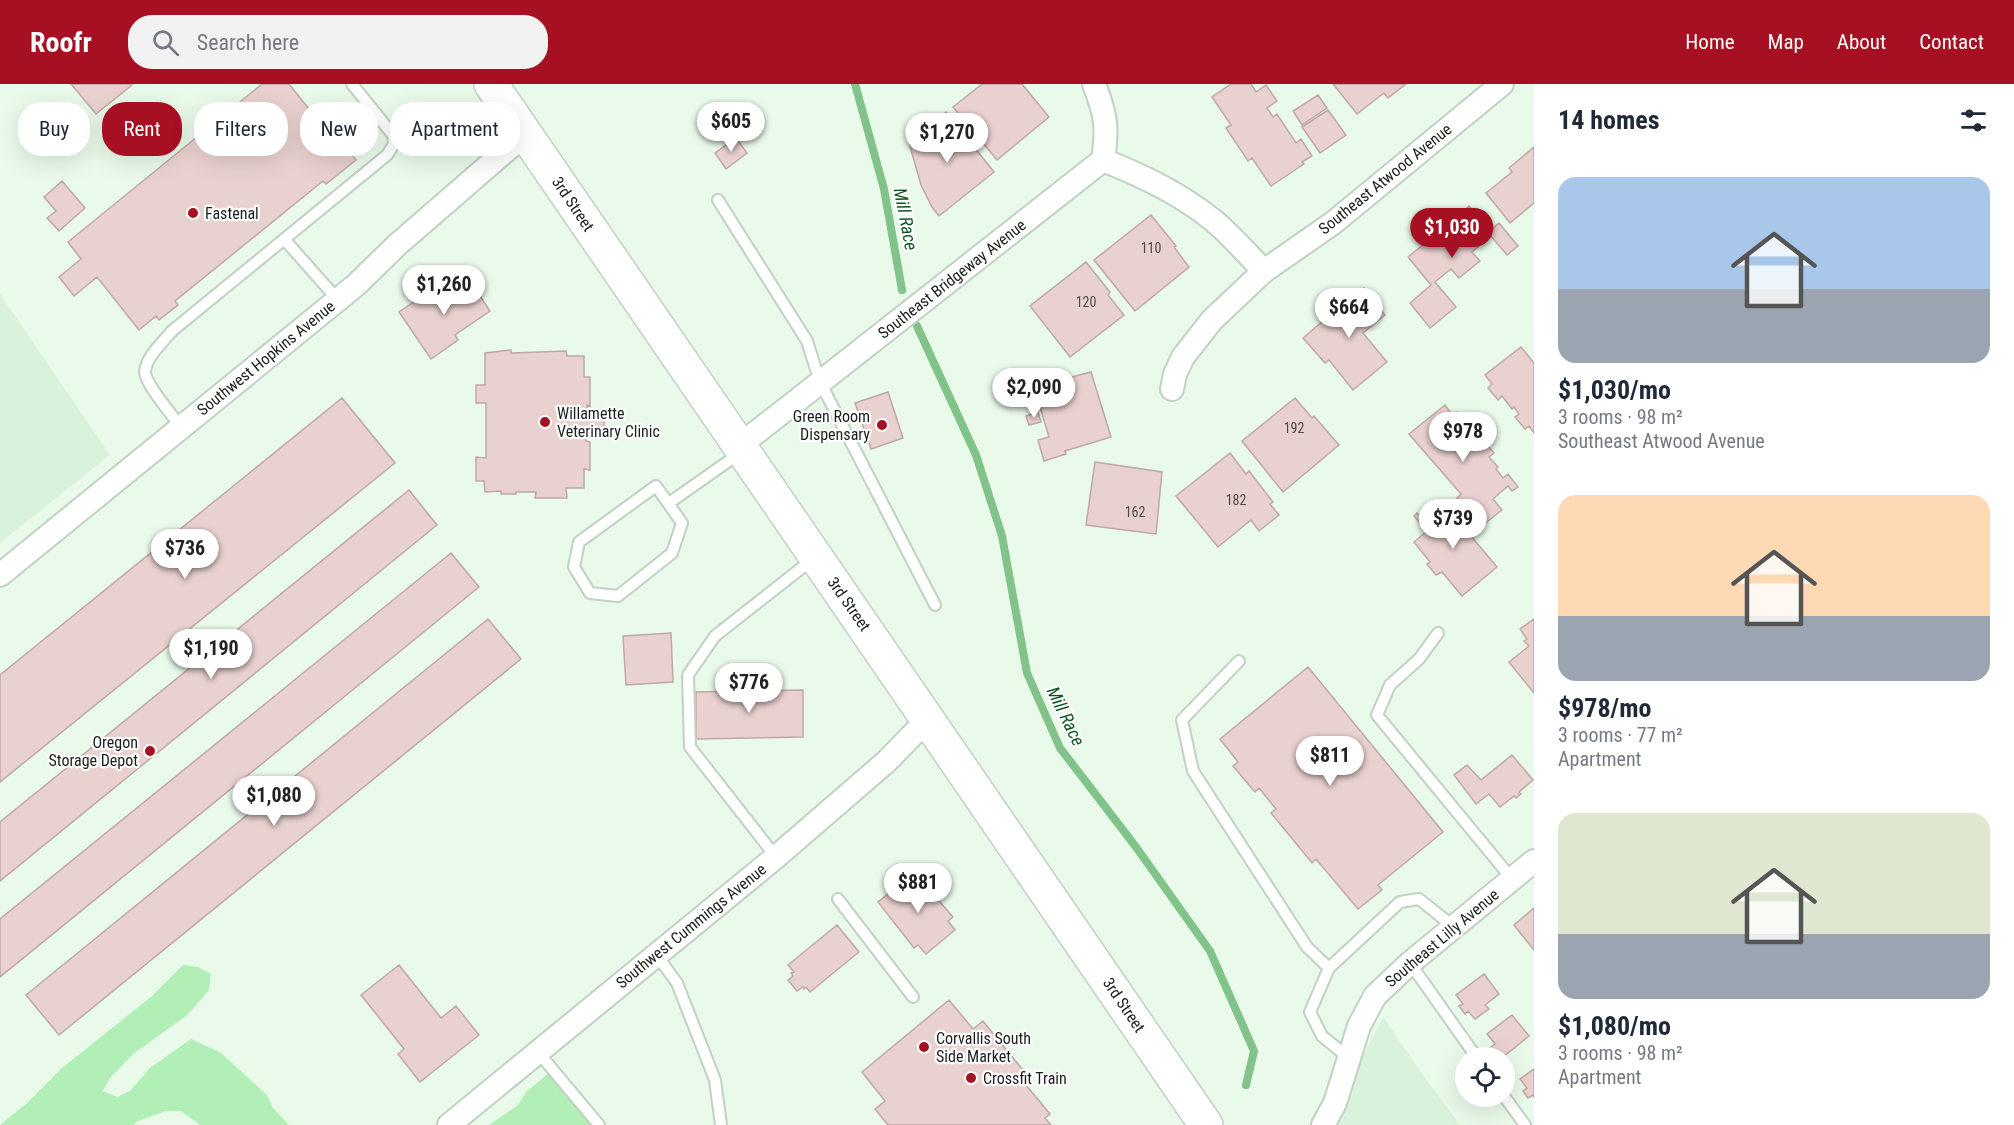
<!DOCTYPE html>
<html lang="en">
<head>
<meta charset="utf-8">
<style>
  :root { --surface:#fff; --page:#f2f2f3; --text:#1f2937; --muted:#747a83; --accent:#a71022 }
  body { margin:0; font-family:"Roboto Condensed",sans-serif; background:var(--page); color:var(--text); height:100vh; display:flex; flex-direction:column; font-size:22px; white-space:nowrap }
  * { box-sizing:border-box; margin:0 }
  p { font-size:20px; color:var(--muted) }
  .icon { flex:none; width:33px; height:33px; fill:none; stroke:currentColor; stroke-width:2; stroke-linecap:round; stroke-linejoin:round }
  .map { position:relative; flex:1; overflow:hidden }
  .sheet { display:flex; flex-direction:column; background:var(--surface); width:480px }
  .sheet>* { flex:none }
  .hud { position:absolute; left:18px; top:18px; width:570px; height:54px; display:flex; gap:12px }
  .tools { position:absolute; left:1455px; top:963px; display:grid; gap:12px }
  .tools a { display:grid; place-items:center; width:60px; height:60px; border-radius:50%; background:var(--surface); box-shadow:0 6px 24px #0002; font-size:30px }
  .price { position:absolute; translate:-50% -51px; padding:0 14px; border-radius:21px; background:#fff; color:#222; font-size:20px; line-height:39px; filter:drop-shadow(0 2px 3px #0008) }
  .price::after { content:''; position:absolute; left:50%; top:36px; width:18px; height:14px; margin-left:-9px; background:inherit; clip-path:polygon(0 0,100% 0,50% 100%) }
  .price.selected { background:var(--accent); color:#fff }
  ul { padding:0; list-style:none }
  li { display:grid; align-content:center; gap:12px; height:318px; padding:0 24px }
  li span { display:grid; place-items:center; height:186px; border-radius:18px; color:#555 }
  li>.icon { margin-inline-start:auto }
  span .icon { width:108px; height:108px; fill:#fffc; stroke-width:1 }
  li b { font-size:26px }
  h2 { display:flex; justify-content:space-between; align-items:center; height:72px; padding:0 24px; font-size:26px }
  .pill { padding:0 21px; border-radius:24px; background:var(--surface); box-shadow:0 6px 24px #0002; font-size:21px; line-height:54px }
  .pill.selected { background:var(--accent); color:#fff }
  header { display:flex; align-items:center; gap:36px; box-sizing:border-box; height:84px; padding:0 30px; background:var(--accent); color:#fff }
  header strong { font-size:28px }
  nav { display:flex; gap:33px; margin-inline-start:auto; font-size:21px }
  .search { width:420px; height:54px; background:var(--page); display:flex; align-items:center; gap:15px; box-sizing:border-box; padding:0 21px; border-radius:24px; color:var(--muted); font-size:22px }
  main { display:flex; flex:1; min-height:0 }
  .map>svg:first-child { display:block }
  .built { fill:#daf1dc }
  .green { fill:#b1efb6 }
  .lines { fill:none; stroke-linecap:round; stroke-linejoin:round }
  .stream { stroke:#81c389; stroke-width:8 }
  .building { fill:#e9d1cf; stroke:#bfa8a6; stroke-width:1.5 }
  .lane-casing { stroke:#c1d1c2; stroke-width:14 }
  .street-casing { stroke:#c1d1c2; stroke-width:26 }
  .highway-casing { stroke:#c1d1c2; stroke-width:36 }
  .lane { stroke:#fff; stroke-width:10 }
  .street { stroke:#fff; stroke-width:22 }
  .highway { stroke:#fff; stroke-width:33 }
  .poi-dot { fill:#a71022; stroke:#fff; stroke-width:2 }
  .labels { text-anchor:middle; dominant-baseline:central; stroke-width:4.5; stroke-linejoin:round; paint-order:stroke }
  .number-label { font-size:14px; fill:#4d4c47 }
  .street-label { font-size:16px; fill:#191f1a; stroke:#fff }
  .poi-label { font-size:16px; fill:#191f1a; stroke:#fff; text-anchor:start }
  .water-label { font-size:18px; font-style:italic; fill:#0e5620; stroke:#fff }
</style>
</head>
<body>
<header>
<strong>Roofr</strong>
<div class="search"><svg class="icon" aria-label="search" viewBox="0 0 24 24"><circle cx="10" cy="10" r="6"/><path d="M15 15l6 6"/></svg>Search here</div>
<nav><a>Home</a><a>Map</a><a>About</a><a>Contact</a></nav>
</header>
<main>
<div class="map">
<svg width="1534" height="1041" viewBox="0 0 1534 1041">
  <rect width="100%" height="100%" fill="#e9faea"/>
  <path class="built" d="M0,210L110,371L0,459Z
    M1383,933L1425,994L1460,1041H1327Z"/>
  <path class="green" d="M183,881L198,883L211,890L209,906L197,920L186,932L133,970L110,994L103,1007L117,1013L130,1007L150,984L191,955L221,969L267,1011L273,1024L289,1041H200L181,1027H165L136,1038L134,1041H0L27,1019L61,985L152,912Z
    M562,987L590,1020L602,1041H489L518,1021L526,1008L549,989Z"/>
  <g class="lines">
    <path class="stream" d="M855,0L884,105L902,206
      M917,242L976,371L1002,452L1027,589L1060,664L1136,763L1210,867L1254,967L1246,1001"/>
  </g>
  <path class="building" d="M71,0H132V1L96,30Z
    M262,0H289L334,56L338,53L356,76L326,100L323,97L175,217L178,221L159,236L156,232L139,246L97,193L74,212L59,193L81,175L68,158Z
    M982,0H1022L1049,33L997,76L953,23Z
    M1231,0H1251L1256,8L1266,1L1277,17L1267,24L1273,33L1277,30L1296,59L1301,55L1312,72L1302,78L1304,80L1271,102L1252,74L1248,77L1226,44L1231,41L1212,13Z
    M1333,0H1406L1388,14L1384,9L1357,30Z
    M1318,11L1327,24L1302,41L1293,27Z
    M1328,26L1346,51L1320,69L1302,43Z
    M946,28L994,88L939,132L932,123L921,101L909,59Z
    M736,54L747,69L726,85L715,69Z
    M1534,63V119L1510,139L1486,109L1512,88L1509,84Z
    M62,97L85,124L59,147L47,134L56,127L44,113Z
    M1469,122L1490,147L1499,139L1518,162L1507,171L1491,152L1472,168L1480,177L1459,194L1451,185L1435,198L1456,223L1430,244L1410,219L1431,201L1408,173L1424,160L1421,156L1449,132L1452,137Z
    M1151,131L1176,162L1174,163L1189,183L1135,227L1094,176Z
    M1086,178L1110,208L1108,211L1124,231L1070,273L1030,222Z
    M466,191L490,227L455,251L458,256L431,275L399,228L427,209L430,215Z
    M1364,204L1385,231L1363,249L1387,278L1353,306L1329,276L1325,279L1303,254L1330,231L1328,228L1344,215L1347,218Z
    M1521,263L1534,279V349L1529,342L1525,345L1515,333L1519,330L1514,323L1512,325L1502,312L1498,316L1488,304L1492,300L1485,291Z
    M511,266V269L566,267L567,272H584V293H590V322L587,321V324L604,326V350L586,351V357L590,358V386L584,385V404H566L567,414H535L536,408H516V410H501V407L485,408L484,397H476V373L486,374V319H476V301H485V269Z
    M1091,288L1111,353L1065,367L1066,370L1044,377L1038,356L1049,353L1034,303Z
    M888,308L903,354L871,365L855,319Z
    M342,314L395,379L0,698V591Z
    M1295,314L1312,334L1314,332L1339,361L1283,408L1242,357Z
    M1445,321L1453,332L1457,328L1467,340L1463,344L1470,353L1472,351L1480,361L1484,358L1494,369L1489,373L1498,383L1496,385L1503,394L1508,390L1518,403L1512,407L1508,402L1493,415L1502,426L1483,441L1457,414L1461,410L1409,350Z
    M1038,328L1041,338L1029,341L1026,332Z
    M1230,369L1246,390L1249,387L1273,418L1270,420L1279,431L1259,447L1251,436L1218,463L1176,412Z
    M1095,378L1162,388L1156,450L1086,441Z
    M409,406L437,441L0,797V738Z
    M1438,420L1446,430L1450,427L1497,483L1462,512L1442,488L1436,491L1427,480L1430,478L1414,458L1427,447L1414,432L1417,429L1420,433Z
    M451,469L479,503L0,893V835Z
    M488,535L521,575L59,951L26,911Z
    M1534,535V609L1509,578L1529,562L1524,557L1527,555L1520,545Z
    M671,549L673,598L626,601L623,552Z
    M1308,583L1443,748L1378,801L1382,806L1358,825L1316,775L1312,779L1271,729L1276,725L1259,704L1255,708L1233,682L1238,678L1220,655Z
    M803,606V653L696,655V608Z
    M1512,671L1533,696L1519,708L1521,710L1516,714L1514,712L1500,723L1489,710L1476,720L1454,691L1467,681L1481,696Z
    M915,789L953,833L948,837L955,846L926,870L918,861L914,864L878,818Z
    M1534,824V866L1514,841Z
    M837,841L859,868L810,908L806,903L804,905L803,903L797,907L788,896L793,892L791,889L794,888L788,881Z
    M399,881L441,934L456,922L479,951L420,998L398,970L404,965L361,911Z
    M1484,890L1499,910L1485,921L1489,925L1475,935L1468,927L1465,930L1459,922L1463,920L1456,911Z
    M949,916L973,945L983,937L1031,996L1026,1001L1050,1030L1045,1034L1051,1041H888L883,1035L875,1025L885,1017L862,988Z
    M1512,931L1529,952L1503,973L1499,967L1494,971L1490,964L1495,960L1487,950Z
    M1534,985V1013L1533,1011L1528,1014L1523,1007L1527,1004L1520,995Z"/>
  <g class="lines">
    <defs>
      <path id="lane" d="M718,116L807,257L820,298L935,521
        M284,155L338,216
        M181,343C173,332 144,299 145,287C147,272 163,258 172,247L387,71L394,60L393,51L352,0
        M656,402L682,439L672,469L618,512L590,509L574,483L579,458Z
        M669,419L740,369
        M1438,549L1419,575L1390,601L1377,631L1512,795
        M1239,577L1182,636L1193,687L1307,863L1329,884L1310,928L1322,952L1349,974
        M776,773L690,663L688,591L715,552L813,475
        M838,815L913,913
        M656,870L677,899L715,996L721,1041
        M1410,879L1477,974
        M1329,884L1400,818L1419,815L1454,843
        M538,968L599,1041
        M1504,1012L1525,1041"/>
      <path id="street" d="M1103,76C1143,92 1181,110 1214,137C1232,152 1248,171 1264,187
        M1172,305L1175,290L1183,273L1212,236L1264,187L1333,139L1502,0
        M739,362L1103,76C1108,43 1106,31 1094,0
        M0,491L356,201L397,161L525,50
        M449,1041L776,773L886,678L928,635
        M1323,1041L1335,1019L1359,942L1375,912L1410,879L1534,777"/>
      <path id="highway" d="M491,0L1206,1041"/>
    </defs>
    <use href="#lane" class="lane-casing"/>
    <use href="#street" class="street-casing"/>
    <use href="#highway" class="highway-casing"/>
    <use href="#lane" class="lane"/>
    <use href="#street" class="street"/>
    <use href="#highway" class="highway"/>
  </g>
  <g class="poi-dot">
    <circle cx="193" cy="129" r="6"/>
    <circle cx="545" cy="338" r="6"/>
    <circle cx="882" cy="341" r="6"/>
    <circle cx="150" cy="667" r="6"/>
    <circle cx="924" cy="963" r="6"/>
    <circle cx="971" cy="994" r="6"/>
  </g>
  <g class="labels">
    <g class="number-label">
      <text x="1151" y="164">110</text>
      <text x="1086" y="218">120</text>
      <text x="1294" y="344">192</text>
      <text x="1236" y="416">182</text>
      <text x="1135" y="428">162</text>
    </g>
    <g class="street-label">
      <text transform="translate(1385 95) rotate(-39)">Southeast Atwood Avenue</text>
      <text transform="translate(573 120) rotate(56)">3rd Street</text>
      <text transform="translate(952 195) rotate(-38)">Southeast Bridgeway Avenue</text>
      <text transform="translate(266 274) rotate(-39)">Southwest Hopkins Avenue</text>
      <text transform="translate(849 520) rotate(55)">3rd Street</text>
      <text transform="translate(691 842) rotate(-39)">Southwest Cummings Avenue</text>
      <text transform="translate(1442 854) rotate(-40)">Southeast Lilly Avenue</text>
      <text transform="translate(1124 921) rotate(56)">3rd Street</text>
    </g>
    <g class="poi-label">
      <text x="205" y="129">Fastenal</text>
      <text x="557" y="329">Willamette<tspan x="557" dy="18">Veterinary Clinic</tspan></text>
      <text x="870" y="332" text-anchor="end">Green Room<tspan x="870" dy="18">Dispensary</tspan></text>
      <text x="138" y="658" text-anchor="end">Oregon<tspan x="138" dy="18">Storage Depot</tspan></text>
      <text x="936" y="954">Corvallis South<tspan x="936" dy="18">Side Market</tspan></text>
      <text x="983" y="994">Crossfit Train</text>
    </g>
    <g class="water-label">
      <text transform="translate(906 135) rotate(79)">Mill Race</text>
      <text transform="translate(1066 632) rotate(64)">Mill Race</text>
    </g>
  </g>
</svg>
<div class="tools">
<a><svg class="icon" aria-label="locate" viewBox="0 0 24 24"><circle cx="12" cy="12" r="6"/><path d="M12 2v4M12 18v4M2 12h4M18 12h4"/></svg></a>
</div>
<b class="price" style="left:731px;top:69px">$605</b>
<b class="price" style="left:947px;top:80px">$1,270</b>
<b class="price selected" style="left:1452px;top:175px">$1,030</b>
<b class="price" style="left:444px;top:232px">$1,260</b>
<b class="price" style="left:1349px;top:255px">$664</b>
<b class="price" style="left:1034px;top:335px">$2,090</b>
<b class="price" style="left:1463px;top:379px">$978</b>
<b class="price" style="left:1453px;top:466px">$739</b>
<b class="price" style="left:185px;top:496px">$736</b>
<b class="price" style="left:211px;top:596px">$1,190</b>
<b class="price" style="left:749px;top:630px">$776</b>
<b class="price" style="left:1330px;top:703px">$811</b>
<b class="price" style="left:274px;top:743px">$1,080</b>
<b class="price" style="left:918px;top:830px">$881</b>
<div class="hud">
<a class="pill">Buy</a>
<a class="pill selected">Rent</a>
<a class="pill">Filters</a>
<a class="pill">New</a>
<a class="pill">Apartment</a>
</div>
</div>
<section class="sheet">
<h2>14 homes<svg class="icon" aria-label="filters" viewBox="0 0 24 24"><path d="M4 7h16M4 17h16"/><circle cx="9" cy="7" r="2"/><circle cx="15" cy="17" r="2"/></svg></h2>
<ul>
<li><span style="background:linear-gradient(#a9c7e8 60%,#9aa5b1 0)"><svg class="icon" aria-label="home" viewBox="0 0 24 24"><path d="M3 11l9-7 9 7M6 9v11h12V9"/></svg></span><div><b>$1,030/mo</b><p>3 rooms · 98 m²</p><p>Southeast Atwood Avenue</p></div></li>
<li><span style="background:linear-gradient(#ffd9b3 65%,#9aa5b1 0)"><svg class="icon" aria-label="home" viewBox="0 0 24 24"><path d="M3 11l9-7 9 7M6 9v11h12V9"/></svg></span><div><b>$978/mo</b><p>3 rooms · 77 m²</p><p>Apartment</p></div></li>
<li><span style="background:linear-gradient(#dfe7d0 65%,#9aa5b1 0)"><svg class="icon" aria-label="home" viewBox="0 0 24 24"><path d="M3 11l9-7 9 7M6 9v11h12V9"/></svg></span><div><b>$1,080/mo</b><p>3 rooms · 98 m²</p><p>Apartment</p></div></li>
</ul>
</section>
</main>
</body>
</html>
